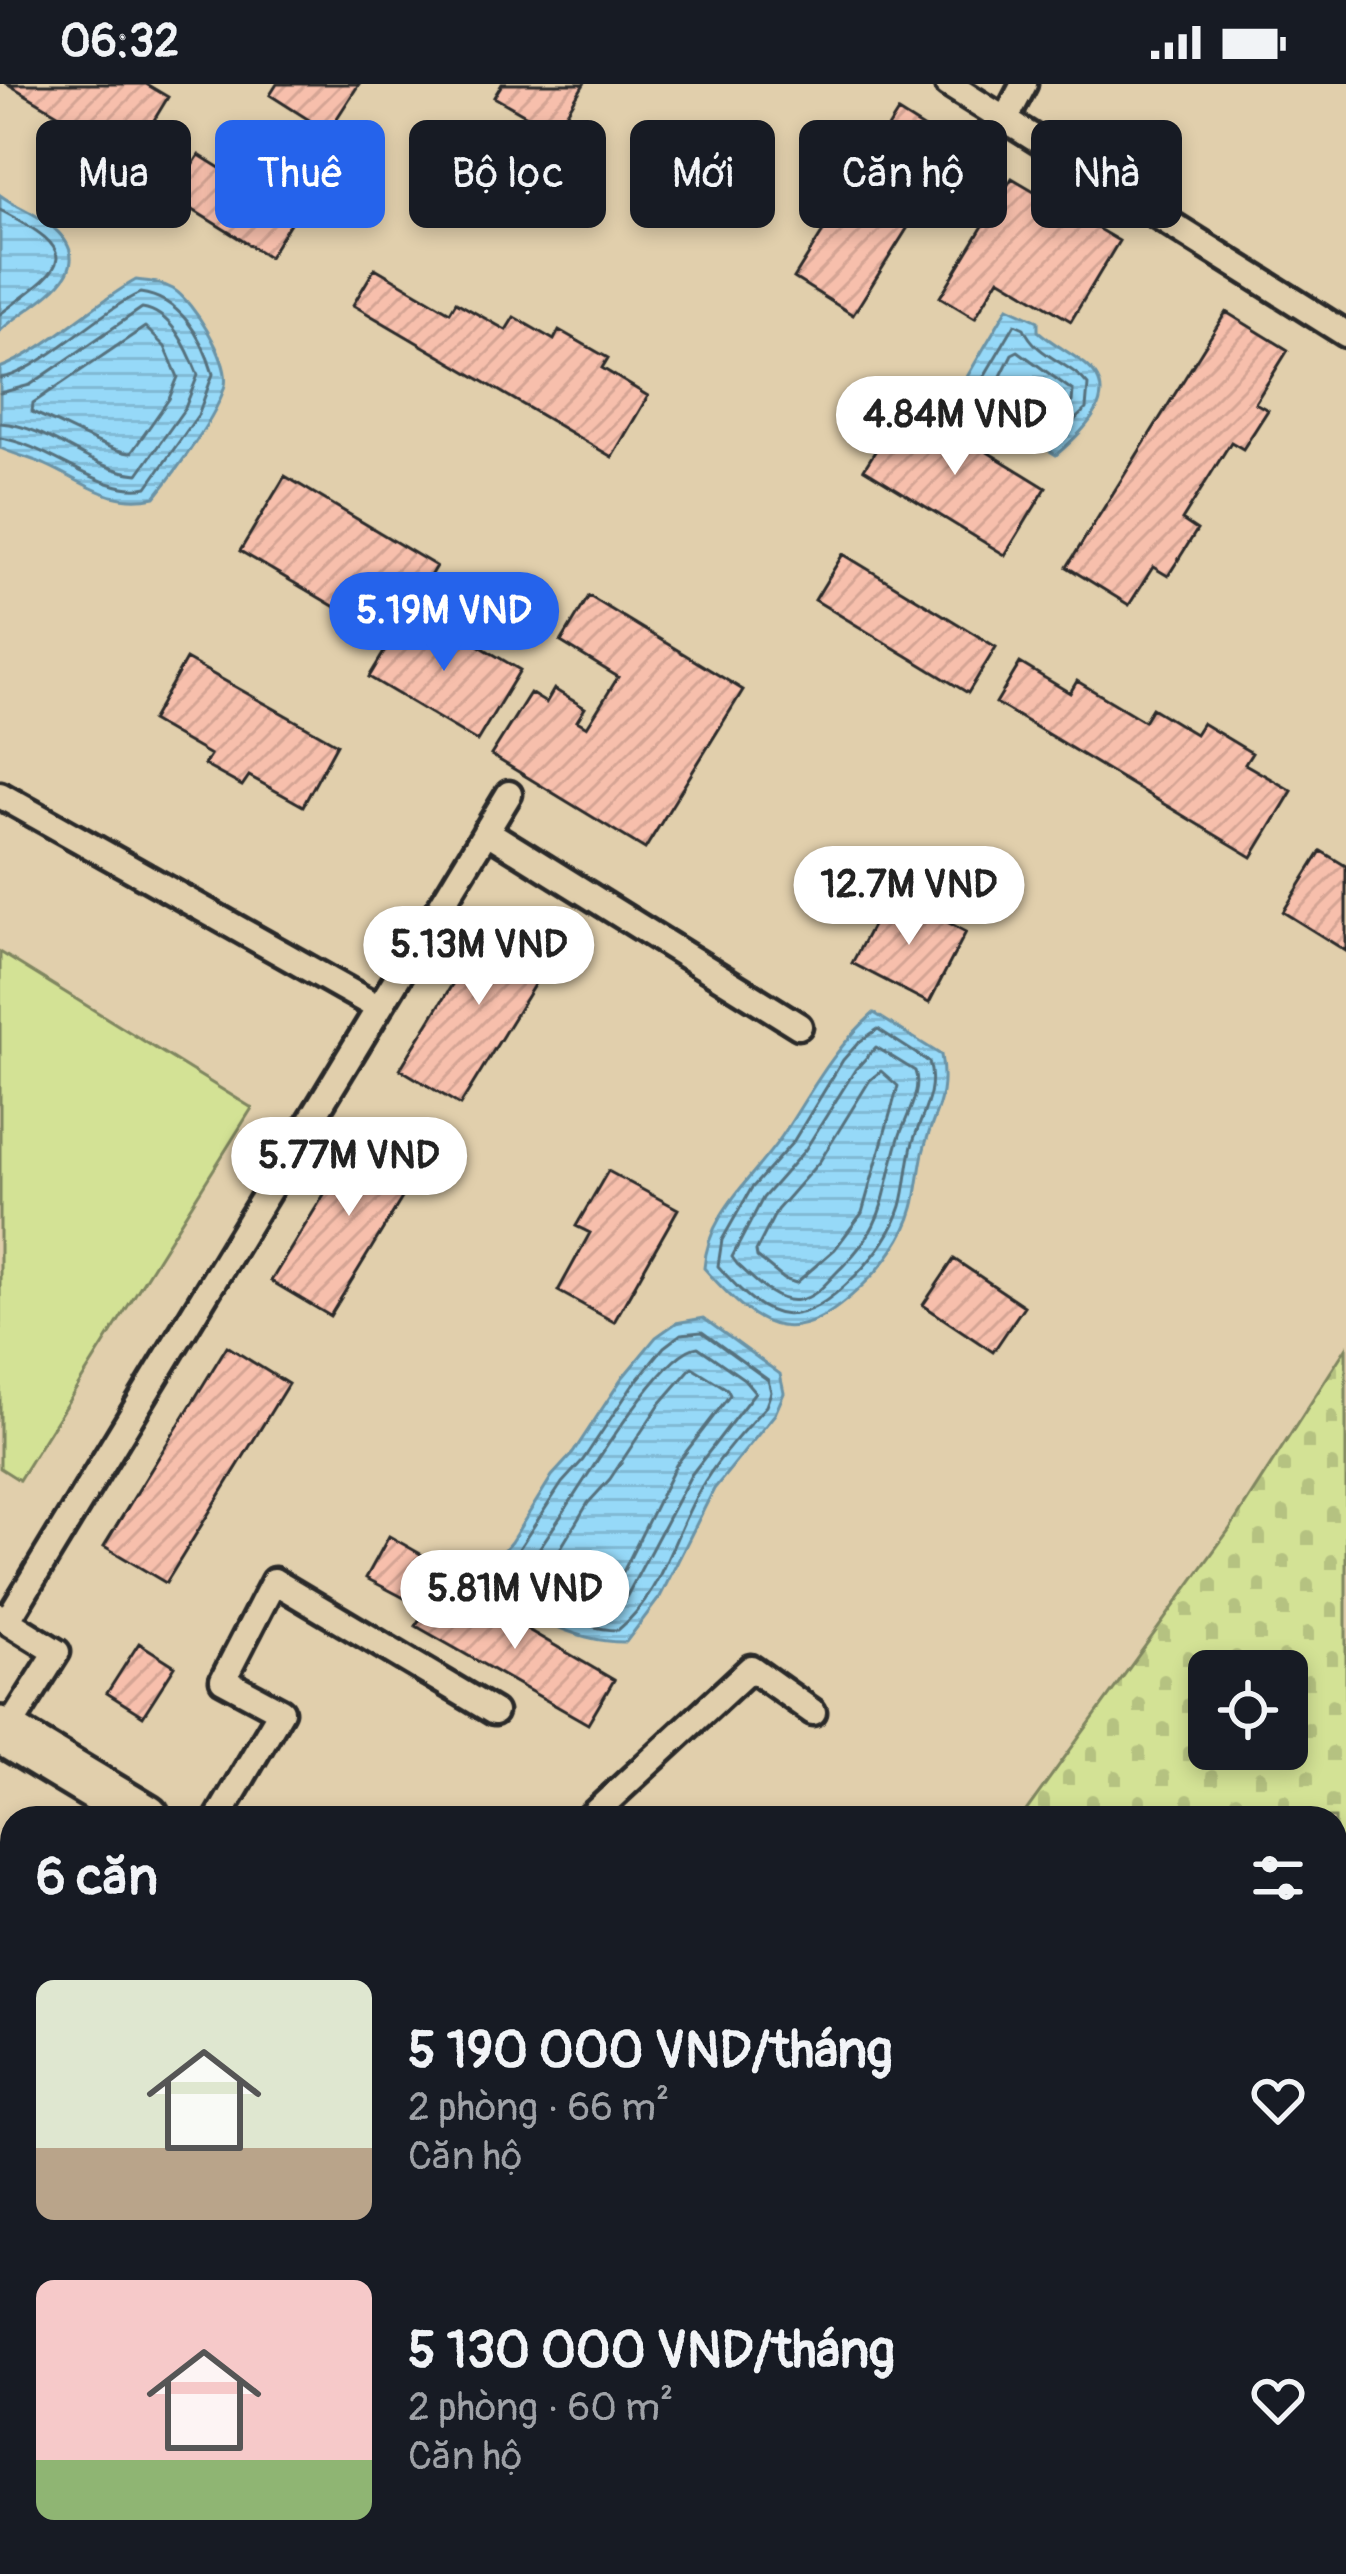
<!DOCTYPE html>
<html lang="vi">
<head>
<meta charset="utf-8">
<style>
  :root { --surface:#171b24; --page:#20242c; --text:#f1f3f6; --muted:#9ea1a6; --accent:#2563eb }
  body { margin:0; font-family:Pangolin,sans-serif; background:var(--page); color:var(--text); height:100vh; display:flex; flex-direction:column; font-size:45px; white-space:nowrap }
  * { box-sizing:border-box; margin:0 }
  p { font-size:39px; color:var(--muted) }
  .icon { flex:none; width:66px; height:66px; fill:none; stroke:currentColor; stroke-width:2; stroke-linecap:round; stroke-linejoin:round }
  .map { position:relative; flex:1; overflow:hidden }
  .drawer { position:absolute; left:0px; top:1722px; width:1347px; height:768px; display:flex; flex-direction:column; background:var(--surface); border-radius:36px 36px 0 0; box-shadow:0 6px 18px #0003 }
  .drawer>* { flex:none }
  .top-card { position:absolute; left:36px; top:36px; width:1275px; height:108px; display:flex; gap:24px }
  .tools { position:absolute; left:1188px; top:1566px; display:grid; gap:24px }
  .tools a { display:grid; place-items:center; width:120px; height:120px; border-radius:18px; background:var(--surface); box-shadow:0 6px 18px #0003; font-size:60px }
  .price { position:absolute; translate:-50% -102px; padding:0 27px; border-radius:42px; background:#fff; color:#222; font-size:39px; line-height:78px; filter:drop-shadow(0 3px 6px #0008) }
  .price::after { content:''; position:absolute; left:50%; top:72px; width:36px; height:27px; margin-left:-18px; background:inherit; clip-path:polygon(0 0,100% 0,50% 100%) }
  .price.selected { background:var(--accent); color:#fff }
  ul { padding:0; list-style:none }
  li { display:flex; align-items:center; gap:36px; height:300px; padding:0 36px }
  li span { display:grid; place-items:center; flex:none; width:336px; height:240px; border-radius:18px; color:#555 }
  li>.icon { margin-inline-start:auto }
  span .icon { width:144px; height:144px; fill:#fffc; stroke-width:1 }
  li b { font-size:51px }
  h2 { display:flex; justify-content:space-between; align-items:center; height:144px; padding:0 36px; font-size:51px }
  .tag { padding:0 42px; border-radius:18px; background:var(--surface); box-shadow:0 6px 18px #0003; font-size:42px; line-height:108px }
  .tag.selected { background:var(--accent); color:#fff }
  .status { display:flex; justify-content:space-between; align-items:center; height:84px; padding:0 60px; background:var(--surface); direction:ltr }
  .status svg { height:33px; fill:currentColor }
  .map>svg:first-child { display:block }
  .green { fill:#d3e295; stroke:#7f8660; stroke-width:3 }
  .cemetery { fill:url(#cemetery-stones); stroke:#7f8660; stroke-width:3; fill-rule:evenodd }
  .water { fill:url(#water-rules); stroke:#6b93a6; stroke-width:3 }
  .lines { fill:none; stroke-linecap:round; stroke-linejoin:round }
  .shore { stroke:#56717d; stroke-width:3 }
  .building { fill:url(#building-hatch); stroke:#2b2b2b; stroke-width:3 }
  .service-casing { stroke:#2b2b2b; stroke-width:33 }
  .minor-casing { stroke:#2b2b2b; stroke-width:54 }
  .service { stroke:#e1cfac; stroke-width:24 }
  .minor { stroke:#e1cfac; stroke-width:45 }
</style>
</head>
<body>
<div class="status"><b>06:32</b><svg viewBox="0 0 49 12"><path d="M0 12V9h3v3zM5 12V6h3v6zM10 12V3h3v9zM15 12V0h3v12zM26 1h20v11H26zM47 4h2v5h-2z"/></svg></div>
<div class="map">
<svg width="1346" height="2490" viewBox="0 0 1346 2490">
  <defs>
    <pattern id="cemetery-stones" width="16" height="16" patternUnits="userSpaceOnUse" patternTransform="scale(3)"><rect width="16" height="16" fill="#d3e295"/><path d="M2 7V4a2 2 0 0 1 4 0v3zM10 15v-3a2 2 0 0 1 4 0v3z" fill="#b5c281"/></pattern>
    <pattern id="water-rules" width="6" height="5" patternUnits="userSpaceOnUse" patternTransform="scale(3)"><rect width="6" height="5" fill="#96d9f8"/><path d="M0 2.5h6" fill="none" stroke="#81bad5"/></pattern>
    <pattern id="building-hatch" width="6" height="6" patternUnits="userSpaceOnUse" patternTransform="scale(3)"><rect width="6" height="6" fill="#f7bfac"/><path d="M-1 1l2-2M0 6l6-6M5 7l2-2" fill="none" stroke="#d4a494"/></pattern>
  </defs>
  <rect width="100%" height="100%" fill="#e1cfac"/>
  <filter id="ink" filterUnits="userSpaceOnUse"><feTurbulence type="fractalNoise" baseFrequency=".00833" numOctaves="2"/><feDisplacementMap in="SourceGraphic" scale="24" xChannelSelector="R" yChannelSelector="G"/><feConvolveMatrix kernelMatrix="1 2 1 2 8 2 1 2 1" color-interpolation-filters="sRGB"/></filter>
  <g filter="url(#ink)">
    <path class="green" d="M0,868L252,1024L19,1396L0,1384Z"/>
    <path class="cemetery" d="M1346,1264V2490H211L226,2478H1335V1734H1021L1229,1446ZM1209,1587H1287V1665H1209Z"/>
    <path class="water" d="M0,111C16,123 34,128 50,141C109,188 29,219 0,247Z
      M136,196C149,198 161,198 173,205C193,217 230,277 225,301C218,331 175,388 155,413C111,423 84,398 46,381C31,374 15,371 0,364V284C46,266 91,221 136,196Z
      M1008,223L1038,237V247C1053,260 1069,268 1085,280C1124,311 1083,348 1056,371L957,310Z
      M874,929L941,971C949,1017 933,1027 923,1069C919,1087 918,1106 913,1124C905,1153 884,1181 863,1201C796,1266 763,1251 704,1184C708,1127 755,1093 784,1049C812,1006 834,964 874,929Z
      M703,1234L780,1290L784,1309L775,1330L714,1405L660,1513L626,1558C579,1559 500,1528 496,1476L511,1458L552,1392L573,1369L623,1293L656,1253L676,1239Z"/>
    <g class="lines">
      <path class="shore" d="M0,126C87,171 64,182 0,230
        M1015,240L1024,244C1036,273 1070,278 1088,301L1086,325L1056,354L976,306Z
        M145,243L165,263L178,293L169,315L131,369C113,369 56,337 32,328L33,319Z
        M1018,267L1073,307L1072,318L1054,335L996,302L1012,270Z
        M0,294C37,290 99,227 140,209C180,214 202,253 213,290L198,331L147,403C103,413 48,360 0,354
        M0,309L30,301L142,224C172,228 188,266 198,291L185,324L138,390C89,386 50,342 0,339
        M878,945L929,978C938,1006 922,1030 913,1058C907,1079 907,1101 901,1122C893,1148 874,1173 855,1192C798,1248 770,1242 718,1182L722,1156L751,1105L793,1058L843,976L859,958Z
        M876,963L915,987C923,1009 904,1035 898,1057C880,1120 887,1139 836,1189C826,1199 815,1214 799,1216C776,1221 753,1194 737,1180L732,1173L763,1114L805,1066L855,986Z
        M881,987L898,1002L862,1129L835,1165L796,1199L784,1195L757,1173L756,1167L777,1126L820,1077L870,996Z
        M702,1248L768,1296L771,1308L766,1322C744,1346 722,1370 705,1397C675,1444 663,1510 618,1546C586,1547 511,1516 509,1480L562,1399L583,1376L633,1301L664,1263L681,1250Z
        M698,1263L744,1295L755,1308L691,1391L622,1521L611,1531L587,1526L530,1494L526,1482C559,1444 656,1266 698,1263Z
        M692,1283L727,1305L730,1311L676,1381L622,1490L603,1512L553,1487L551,1480L588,1419L610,1395L659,1321Z"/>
    </g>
    <path class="building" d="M8,0H146L168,13L131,74Z
      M277,0H359L328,48L270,11Z
      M502,0H584L555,48L494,13Z
      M898,28L957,65L853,231L794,194L832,133L818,124L847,76L862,85Z
      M199,71L295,131L269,173L172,113Z
      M1012,94L1119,157L1071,237L999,194L975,234L940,213Z
      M375,184L450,228L456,218L506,246L514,233L554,256L559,246L608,274L602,284L648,312L612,373L353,221Z
      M1226,228L1288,266L1255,319L1268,326L1243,365L1231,358L1182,436L1197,446L1168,492L1153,483L1129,521L1067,483Z
      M906,318L1046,404L1005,471L864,385Z
      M285,392L436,482L391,556L240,467Z
      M843,470L996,563L968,609L815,516Z
      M589,512L743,606L645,765L491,671L530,609L546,619L554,605L585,624L577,637L587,643L618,593L561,558Z
      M412,522L520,586L477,657L369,593Z
      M186,575L337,660L303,722L249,692L242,702L204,681L210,671L151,637Z
      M1020,579L1070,609L1077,597L1144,637L1152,624L1195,650L1202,639L1252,669L1245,680L1292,707L1252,773L996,619Z
      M1321,767L1346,782V867L1283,828Z
      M890,808L966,848L929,919L852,879Z
      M498,826L558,862L460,1021L400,985Z
      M369,1037L427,1073L330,1232L271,1197Z
      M608,1087L678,1125L614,1238L558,1207L590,1149L576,1142Z
      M954,1175L1024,1222L993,1268L923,1221Z
      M227,1262L288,1300L166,1499L104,1462Z
      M389,1452L433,1477L410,1517L366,1494Z
      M443,1496L614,1596L588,1640L416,1542Z
      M139,1559L175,1582L143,1632L107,1609Z"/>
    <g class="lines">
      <defs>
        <path id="service" d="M948,0L1346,250
          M1005,36L1024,0
          M0,711L379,924
          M486,747L799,942
          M0,1532L7,1537L509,710
          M6,1649L57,1568L7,1537
          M218,1734L281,1627L223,1596L274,1497L494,1628
          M589,1734L751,1584L813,1628
          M1335,1793L1346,1781
          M0,2119L12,2098
          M745,2490L757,2478
          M1052,2490L1063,2478"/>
        <path id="minor" d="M0,1646L146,1734"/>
      </defs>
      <use href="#service" class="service-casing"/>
      <use href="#minor" class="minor-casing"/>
      <use href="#service" class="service"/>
      <use href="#minor" class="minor"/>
    </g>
  </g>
</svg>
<div class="tools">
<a><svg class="icon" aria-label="locate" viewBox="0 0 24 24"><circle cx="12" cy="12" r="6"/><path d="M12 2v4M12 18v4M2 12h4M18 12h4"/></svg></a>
</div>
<b class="price" style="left:955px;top:394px">4.84M VND</b>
<b class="price selected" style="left:444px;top:590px">5.19M VND</b>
<b class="price" style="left:909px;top:864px">12.7M VND</b>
<b class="price" style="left:479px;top:924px">5.13M VND</b>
<b class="price" style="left:349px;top:1135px">5.77M VND</b>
<b class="price" style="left:515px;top:1568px">5.81M VND</b>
<div class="top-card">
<a class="tag">Mua</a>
<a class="tag selected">Thuê</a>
<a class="tag">Bộ lọc</a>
<a class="tag">Mới</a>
<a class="tag">Căn hộ</a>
<a class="tag">Nhà</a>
</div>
<section class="drawer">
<h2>6 căn<svg class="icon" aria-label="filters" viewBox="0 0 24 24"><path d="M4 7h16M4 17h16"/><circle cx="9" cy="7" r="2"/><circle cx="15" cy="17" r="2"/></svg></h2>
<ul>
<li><span style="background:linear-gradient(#dfe7d0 70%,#b9a48a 0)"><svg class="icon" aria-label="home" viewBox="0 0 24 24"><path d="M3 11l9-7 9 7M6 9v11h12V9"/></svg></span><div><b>5 190 000 VND/tháng</b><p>2 phòng · 66 m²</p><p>Căn hộ</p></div><svg class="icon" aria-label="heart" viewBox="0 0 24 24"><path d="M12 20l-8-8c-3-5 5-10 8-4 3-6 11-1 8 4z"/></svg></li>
<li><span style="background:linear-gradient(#f6c9c9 75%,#8fb573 0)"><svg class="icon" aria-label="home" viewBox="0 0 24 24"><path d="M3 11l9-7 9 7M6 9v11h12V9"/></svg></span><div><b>5 130 000 VND/tháng</b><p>2 phòng · 60 m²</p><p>Căn hộ</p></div><svg class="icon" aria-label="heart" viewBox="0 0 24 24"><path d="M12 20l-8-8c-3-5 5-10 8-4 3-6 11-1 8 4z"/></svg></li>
</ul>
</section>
</div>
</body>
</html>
